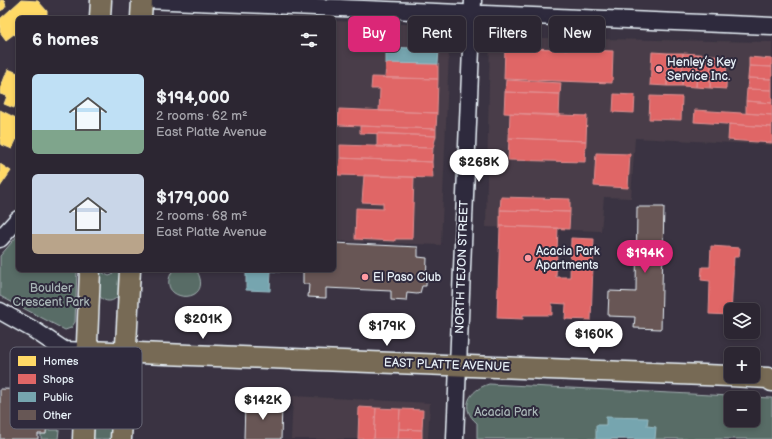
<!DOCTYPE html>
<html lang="en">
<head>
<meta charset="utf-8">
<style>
  :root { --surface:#2c2632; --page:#342e3a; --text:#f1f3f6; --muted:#a6a5ac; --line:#48434d; --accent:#db2777 }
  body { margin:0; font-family:"Balsamiq Sans",sans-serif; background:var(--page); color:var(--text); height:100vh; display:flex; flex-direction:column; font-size:15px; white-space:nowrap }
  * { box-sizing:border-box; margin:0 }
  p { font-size:13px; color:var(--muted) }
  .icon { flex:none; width:22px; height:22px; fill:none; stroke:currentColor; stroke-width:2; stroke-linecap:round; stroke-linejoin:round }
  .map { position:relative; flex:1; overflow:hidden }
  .drawer { position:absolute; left:16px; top:16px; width:320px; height:256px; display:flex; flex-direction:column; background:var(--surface); border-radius:6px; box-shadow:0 2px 6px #0003,0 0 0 1px var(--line) }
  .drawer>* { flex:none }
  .banner { position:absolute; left:348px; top:16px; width:364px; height:36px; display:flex; gap:8px }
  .buttons { position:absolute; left:724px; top:303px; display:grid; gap:8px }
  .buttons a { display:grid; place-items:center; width:36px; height:36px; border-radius:6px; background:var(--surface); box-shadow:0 2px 6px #0003,0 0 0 1px var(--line); font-size:20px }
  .price { position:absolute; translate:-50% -34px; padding:0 9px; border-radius:14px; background:#fff; color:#222; font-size:13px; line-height:26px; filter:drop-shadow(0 1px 2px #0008) }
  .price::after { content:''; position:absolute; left:50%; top:24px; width:12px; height:9px; margin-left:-6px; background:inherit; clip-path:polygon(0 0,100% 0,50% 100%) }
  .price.current { background:var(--accent); color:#fff }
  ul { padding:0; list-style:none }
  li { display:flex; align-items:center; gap:12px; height:100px; padding:0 16px }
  li span { display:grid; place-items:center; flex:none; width:112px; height:80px; border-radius:6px; color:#555 }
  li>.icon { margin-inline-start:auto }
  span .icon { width:48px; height:48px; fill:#fffc; stroke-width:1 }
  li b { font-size:17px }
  h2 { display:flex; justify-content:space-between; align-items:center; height:48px; padding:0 16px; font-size:17px }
  .chip { padding:0 14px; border-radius:6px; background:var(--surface); box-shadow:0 2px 6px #0003,0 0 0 1px var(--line); font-size:14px; line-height:36px }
  .chip.current { background:var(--accent); color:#fff }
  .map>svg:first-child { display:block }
  .built { fill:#483e48 }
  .green { fill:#596c66; stroke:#a0aeaf; fill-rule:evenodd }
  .homes { fill:#ffd966; stroke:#f8e092 }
  .shops { fill:#e06666; stroke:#e29092 }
  .public { fill:#76a5af; stroke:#98bcc5 }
  .building { fill:#675755; stroke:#e8f1f8 }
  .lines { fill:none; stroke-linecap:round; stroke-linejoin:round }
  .minor-casing { stroke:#e8f1f8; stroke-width:19 }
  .major-casing { stroke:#e8f1f8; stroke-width:23 }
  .minor { stroke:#2f2a3d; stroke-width:16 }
  .major { stroke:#776a54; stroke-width:20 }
  .poi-dot { fill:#ff9aa2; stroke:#2f2a3d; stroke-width:1.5 }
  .labels { text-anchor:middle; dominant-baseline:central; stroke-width:4; stroke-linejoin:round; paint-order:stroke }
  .poi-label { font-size:12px; fill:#e8f1f8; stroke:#2f2a3d; text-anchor:start }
  .street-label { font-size:12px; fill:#e8f1f8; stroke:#2f2a3d }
  .park-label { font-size:12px; fill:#a8b5b6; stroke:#2f2a3d }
  .key { fill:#2f2a3d; stroke:#666675; stroke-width:1 }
  .key-label { font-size:11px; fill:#e8f1f8 }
</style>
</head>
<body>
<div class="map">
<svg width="772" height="439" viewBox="0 0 772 439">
  <rect width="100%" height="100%" fill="#3a3342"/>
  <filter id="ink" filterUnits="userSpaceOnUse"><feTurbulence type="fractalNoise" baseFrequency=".025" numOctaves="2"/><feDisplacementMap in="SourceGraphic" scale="8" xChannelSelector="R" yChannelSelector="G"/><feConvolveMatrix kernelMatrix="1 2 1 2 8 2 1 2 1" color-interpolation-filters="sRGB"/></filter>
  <g filter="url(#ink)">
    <path class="built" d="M334,21L450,26L441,245L334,241Z
      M490,37L772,42V145L635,138L631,198L604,197L601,231L486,227Z
      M293,396L430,403L428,439H291Z"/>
    <path class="green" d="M18,235V270H77L75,322L71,328L65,330L0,296V256Z
      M99,270H103V273L109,276L112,275L116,270H120L119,294C114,304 102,303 98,293Z
      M173,270L197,271C216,307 152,303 173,270Z
      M489,384L771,398H772V439H477V423C459,408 469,390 489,384ZM731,398H753V420H731Z
      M105,396L111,399L114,402L113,439H92C93,427 89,397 105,396Z
      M46,430H59L58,439H41V434Z"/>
    <path class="homes" d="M0,0H4L6,6L4,9L0,11Z
      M21,0L38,1L47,11V17L18,18V37L14,34L6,40L0,32V19Z
      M8,69L18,73V103L17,106L15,105L14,108L4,104L7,96L0,94V89Z
      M0,110L18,119V136L12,149L0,144Z
      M0,164L11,171L0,187Z"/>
    <path class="shops" d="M505,47L613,51L612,83L504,79Z
      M652,52L668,53L667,86L650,85Z
      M668,53H683L682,86H667Z
      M683,53L698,54L696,87L682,86Z
      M698,54L711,55L710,88L696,87Z
      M711,55L727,56L726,89L710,88Z
      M749,57L772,59V67L749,66Z
      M386,63L438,64V79L385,78Z
      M749,66L772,67V79L748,78Z
      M372,77L438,79L437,113L379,111L380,89H371Z
      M748,78L772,79V90L747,89Z
      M506,80L561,83L560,94L505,92Z
      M747,89L772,90V103L746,101Z
      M505,92L560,94L559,116L504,113Z
      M614,94L635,95L634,113L613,112Z
      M650,96L682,97L681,120L649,119Z
      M746,101L772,103V115L746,113Z
      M339,109L437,113L436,129L338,125Z
      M695,110L772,115V127L694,122Z
      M510,113L587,116L586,141L509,138Z
      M729,124L772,127V143L728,140Z
      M360,126L436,129V136L360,133Z
      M377,133L436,136L433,148L377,147Z
      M509,138L586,141L585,162L508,160Z
      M340,145L433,148L432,162L340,158Z
      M596,153L630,154L628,188L594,186Z
      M340,158L432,162L433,178L338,175Z
      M364,175L414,177L412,239H395V241L355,239L356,208L383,209V203L362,202Z
      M501,197L570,199V212L500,210Z
      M500,210L570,212L569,229L500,226Z
      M500,226L558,228L556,277H570L571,238L594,239L591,320L565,319L566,304L552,303V315H523V319L497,318Z
      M711,246L740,248L739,257H734L731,315L709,314L710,281L701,280L702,267H710Z
      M359,407L376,408L374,439H358Z
      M376,408L400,409L398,439H374Z
      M400,409L423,410L422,430L399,429Z
      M399,429L422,430V439H398Z"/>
    <path class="public" d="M386,47L439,49L438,64L386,63Z
      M246,270H280V272L271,271L270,291L246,290Z
      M606,417L648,418L647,426L656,427L655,439H596V425H606Z"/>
    <path class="building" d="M637,207H664L661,329L634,328L635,317L608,316L609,291L636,292Z
      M334,243L418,247V257L427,258L426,286H422L420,293L417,294L407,293L406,301L391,300V291L326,288V298L308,297L309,284H303V270H334Z
      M0,389L41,390L40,416L47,417L46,434H38V439H0Z
      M245,403L282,404L281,439H244Z"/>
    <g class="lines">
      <defs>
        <path id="minor" d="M146,0L772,26
          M0,239L18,219
          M0,311L34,330L64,350L87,351
          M455,439L473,0"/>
        <path id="major" d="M100,18L101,0
          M141,18L142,0
          M87,351L730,376L768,378L772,381
          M83,439L90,270
          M121,439L130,270"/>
      </defs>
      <use href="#minor" class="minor-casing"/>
      <use href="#major" class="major-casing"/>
      <use href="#minor" class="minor"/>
      <use href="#major" class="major"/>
    </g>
  </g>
  <g class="poi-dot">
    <circle cx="659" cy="69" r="4"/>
    <circle cx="528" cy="258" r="4"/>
    <circle cx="365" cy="277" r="4"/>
  </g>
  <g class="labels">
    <g class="poi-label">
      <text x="667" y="62">Henley’s Key<tspan x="667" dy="14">Service Inc.</tspan></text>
      <text x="536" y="251">Acacia Park<tspan x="536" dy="14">Apartments</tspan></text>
      <text x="373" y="277">El Paso Club</text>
    </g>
    <g class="street-label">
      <text transform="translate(462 267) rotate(-88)">NORTH TEJON STREET</text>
      <text transform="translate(447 365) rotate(2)">EAST PLATTE AVENUE</text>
    </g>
    <g class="park-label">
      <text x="51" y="288">Boulder<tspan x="51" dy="14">Crescent Park</tspan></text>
      <text x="506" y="412">Acacia Park</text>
    </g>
  </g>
  <rect x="10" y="347" width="132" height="82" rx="6" class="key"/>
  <rect x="18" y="356" width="18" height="10" fill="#ffd966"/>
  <rect x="18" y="374" width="18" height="10" fill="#e06666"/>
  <rect x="18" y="392" width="18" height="10" fill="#76a5af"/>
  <rect x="18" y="410" width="18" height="10" fill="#675755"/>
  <g class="key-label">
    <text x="43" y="365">Homes</text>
    <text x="43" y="383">Shops</text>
    <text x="43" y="401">Public</text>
    <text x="43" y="419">Other</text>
  </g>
</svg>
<div class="buttons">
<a><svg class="icon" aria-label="layers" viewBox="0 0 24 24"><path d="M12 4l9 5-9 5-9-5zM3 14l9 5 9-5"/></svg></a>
<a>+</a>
<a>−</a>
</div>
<b class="price" style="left:479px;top:183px">$268K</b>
<b class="price current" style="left:645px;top:274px">$194K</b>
<b class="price" style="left:203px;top:340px">$201K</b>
<b class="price" style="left:387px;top:347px">$179K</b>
<b class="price" style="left:594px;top:355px">$160K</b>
<b class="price" style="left:263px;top:421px">$142K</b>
<div class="banner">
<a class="chip current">Buy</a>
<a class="chip">Rent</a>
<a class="chip">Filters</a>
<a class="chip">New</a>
</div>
<section class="drawer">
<h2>6 homes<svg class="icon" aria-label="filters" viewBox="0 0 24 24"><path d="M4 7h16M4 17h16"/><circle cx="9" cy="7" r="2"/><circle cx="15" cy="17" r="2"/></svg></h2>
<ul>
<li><span style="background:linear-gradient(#bfe0f5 70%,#7fa58c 0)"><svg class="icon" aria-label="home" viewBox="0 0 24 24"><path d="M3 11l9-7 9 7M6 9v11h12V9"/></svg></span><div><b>$194,000</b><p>2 rooms · 62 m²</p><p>East Platte Avenue</p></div></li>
<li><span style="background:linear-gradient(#c9d6e8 75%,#b9a48a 0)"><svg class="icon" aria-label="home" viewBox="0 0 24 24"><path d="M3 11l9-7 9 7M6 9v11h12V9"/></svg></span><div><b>$179,000</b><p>2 rooms · 68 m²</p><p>East Platte Avenue</p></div></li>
</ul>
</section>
</div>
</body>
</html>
